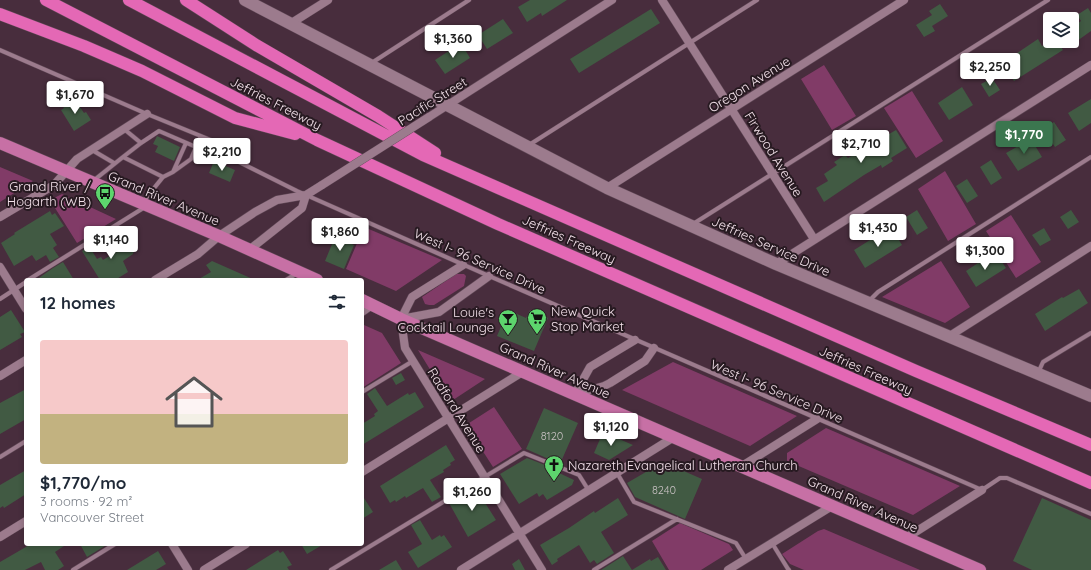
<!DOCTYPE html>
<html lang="en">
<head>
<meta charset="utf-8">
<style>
  :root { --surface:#fff; --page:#f6f6f7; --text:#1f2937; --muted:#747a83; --line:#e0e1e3; --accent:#3b764f }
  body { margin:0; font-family:Quicksand,sans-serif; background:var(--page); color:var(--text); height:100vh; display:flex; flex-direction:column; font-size:15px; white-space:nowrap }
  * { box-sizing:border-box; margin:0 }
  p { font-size:13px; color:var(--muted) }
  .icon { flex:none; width:22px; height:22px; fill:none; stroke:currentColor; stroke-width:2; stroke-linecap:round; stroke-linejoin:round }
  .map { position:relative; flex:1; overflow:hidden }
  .panel { position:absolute; left:24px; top:278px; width:340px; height:268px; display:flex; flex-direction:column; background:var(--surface); border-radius:4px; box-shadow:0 2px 6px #0003 }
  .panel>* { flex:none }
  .fabs { position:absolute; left:1043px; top:12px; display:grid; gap:8px }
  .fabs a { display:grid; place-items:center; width:36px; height:36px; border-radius:4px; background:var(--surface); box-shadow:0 2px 6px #0003; font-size:20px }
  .price { position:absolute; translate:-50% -34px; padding:0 9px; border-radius:4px; background:#fff; color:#222; font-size:13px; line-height:26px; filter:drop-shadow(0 1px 2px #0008) }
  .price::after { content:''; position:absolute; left:50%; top:24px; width:12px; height:9px; margin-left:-6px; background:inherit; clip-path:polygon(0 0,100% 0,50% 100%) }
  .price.current { background:var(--accent); color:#fff }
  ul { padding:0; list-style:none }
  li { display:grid; align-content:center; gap:8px; height:212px; padding:0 16px }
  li+li { border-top:1px solid var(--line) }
  li span { display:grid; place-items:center; height:124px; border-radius:4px; color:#555 }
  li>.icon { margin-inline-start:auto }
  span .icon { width:72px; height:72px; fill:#fffc; stroke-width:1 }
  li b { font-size:17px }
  h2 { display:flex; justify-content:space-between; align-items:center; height:48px; padding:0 16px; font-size:17px }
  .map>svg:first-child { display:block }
  .green { fill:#813b67 }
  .building { fill:#415a43 }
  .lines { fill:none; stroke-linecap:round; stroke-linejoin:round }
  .lane-casing { stroke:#624a58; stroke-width:5 }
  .street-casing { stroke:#624a58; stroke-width:9 }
  .secondary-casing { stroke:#624a58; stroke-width:13 }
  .primary-casing { stroke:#624a58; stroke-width:13 }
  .highway-casing { stroke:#624a58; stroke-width:13 }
  .lane { stroke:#9c7b8d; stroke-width:4 }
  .street { stroke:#9c7b8d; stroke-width:8 }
  .secondary { stroke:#9c7b8d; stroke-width:12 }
  .primary { stroke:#c770a5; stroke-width:12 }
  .highway { stroke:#e468b5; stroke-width:12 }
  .street-bridge-casing { stroke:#624a58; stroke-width:9; stroke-linecap:butt }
  .street-bridge { stroke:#9c7b8d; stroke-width:8 }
  .labels { text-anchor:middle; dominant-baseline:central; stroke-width:4; stroke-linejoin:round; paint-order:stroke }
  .number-label { font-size:11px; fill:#c8c1c2 }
  .street-label { font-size:13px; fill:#f5e3ec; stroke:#271a21 }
  .poi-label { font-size:13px; fill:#f5e3ec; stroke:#271a21; text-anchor:end }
</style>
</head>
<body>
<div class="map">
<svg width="1091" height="570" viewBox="0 0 1091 570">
  <rect width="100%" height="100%" fill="#482d3d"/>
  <path class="green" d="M824,65L856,116L832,130L801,79Z
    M912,91L943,141L916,158L884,108Z
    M0,167L33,181L0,202Z
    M945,171L976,224L948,241L918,189Z
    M62,194L116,219L77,243L50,200Z
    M1011,215L1041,262L1016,278L986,231Z
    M364,227L442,260L396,291L346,269Z
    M941,261L970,307L945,323L882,297Z
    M456,274H464L466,276L464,286L434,305H429L425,304L422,297L425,295Z
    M364,325L382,333L401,363L362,388V327Z
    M418,350L485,379L450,402Z
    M673,362L797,416L750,446L622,390Z
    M494,407L522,449L493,467L466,425Z
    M826,428L960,486L913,515L787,461V453Z
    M680,523L729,544L733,550L701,570H669L652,541Z
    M824,529L920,570H804L790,564L782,554L818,531Z"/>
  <path class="building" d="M530,0H567L542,16L541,13L527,22L518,7Z
    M940,4L948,16L932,26L935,31L924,37L916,25L932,15L929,11Z
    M1088,8L1091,13V31L1077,41L1072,34V27L1081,21L1077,15Z
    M651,9L660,23L579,73L570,59Z
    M503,19L513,33L487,49L478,35Z
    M1038,39L1042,46L1049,41H1057L1063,50L1014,81L1002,63Z
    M461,43L470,58L445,74L435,60Z
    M992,78L1000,90L989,97L981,84Z
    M962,87L973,105L949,120L938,103Z
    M1091,99V123L1079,131L1068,113Z
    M71,100L72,103L76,101L84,113L86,112L91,120L74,131L61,110L64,108L62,105Z
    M1054,122L1066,140L1055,147L1043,129Z
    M896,130L907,148L891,158L893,161L882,168L881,165L864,175L824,202L816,188L828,181L824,174L837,165L834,162L845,155L848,158Z
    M157,136L180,147L174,161L155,152L158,146L153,144Z
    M1031,139L1042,157L1018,171L1006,153Z
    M991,160L1002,178L991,185L980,167Z
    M214,161L235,170L230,182L209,173Z
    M967,179L978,196L967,203L956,186Z
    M917,210L928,228L917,235L906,217Z
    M1071,210L1079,222L1068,229L1060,217Z
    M50,211L52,215L55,213L64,226L50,234L57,245L53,248L59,257L50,262L46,255L36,261L32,255L14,266L1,243L15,234L14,233Z
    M891,227L902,245L865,268L854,250Z
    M1044,228L1051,240L1040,246L1032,235Z
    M124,234L134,249L133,254L123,261L128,272L115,280H100L82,251L89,246L97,259L101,257L103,260L119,250L113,240Z
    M341,236L352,240L350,243L354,245L344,269L325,261L335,237L340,239Z
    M998,256L1006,268L976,287L966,271L981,261L983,265Z
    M212,261L255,280H197L211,272L206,265Z
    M63,262L74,280H36L53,268Z
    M1079,289L1088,303L1045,331L1035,314L1062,297L1063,298Z
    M11,310L25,332L20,334L22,337L0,350V317Z
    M508,310L526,318L530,310L548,318L534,351L497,336Z
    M401,373L405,380L396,385L392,378Z
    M375,388L387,406L408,393L409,395L415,392L424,407L362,445V424L375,416L374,414L378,411L367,394Z
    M26,389V419L0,434V403Z
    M544,408L578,423L560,464L526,449Z
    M603,432L633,445L609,460L594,453Z
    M446,445L455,460L450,463L451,465L443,470L444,472L430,480L441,497L432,502L423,488L406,498L405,496L396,502L395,500L390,503L380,486Z
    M527,458L558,470L557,472L574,480L572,485L547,500L543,494L539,497L537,493L519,504L500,474Z
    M663,462L702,479L685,519L635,497L627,483Z
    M26,470V494L4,508L3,506L0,508V485Z
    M475,487L496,520L468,537L449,503Z
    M362,495L373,512L362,519Z
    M618,498L628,515L601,532L614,553L597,564L594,560L590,563L579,545L557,559L558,561L552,565L540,545L569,528L594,511L595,513Z
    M1042,498L1091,520V570H1032L1013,561Z
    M420,520L432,540L440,535L441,537L444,535L452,547L418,568L408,552L422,544L411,525Z
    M31,544H67L55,552L64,566L58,570H45L41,562L25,570H0V562Z
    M80,544H108L87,557Z
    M301,544H324L307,554Z
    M278,550L280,553L283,551L292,565L287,567L289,570H246Z
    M158,551L166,564L156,570H127Z
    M623,556L632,570L650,559L651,561L658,557L666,570H601Z
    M519,559L525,570H515L512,564Z
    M396,560L402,570H379Z"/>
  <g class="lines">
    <defs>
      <path id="lane" d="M0,50L147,114L218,143L230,152L239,162L297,191L489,276L982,490L1000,478H1007L1091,514
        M370,64L469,0
        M141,143L159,131L196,147L191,159L173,172L163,177L142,203
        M529,145L757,0
        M196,147L201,136
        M92,150L114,163
        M123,157L141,143L124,129
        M173,172L186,143
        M93,181L123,157L163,177
        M693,224L1048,0
        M28,280L145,207
        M286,280L296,274
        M0,299L26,282
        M869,301L878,292L1091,157
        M1038,373L1043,362L1091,333
        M362,392L413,361
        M0,457L26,441
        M617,473L634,502L736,543L746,559
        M772,543L788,569L789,570
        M73,570L115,544
        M331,570L524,453L579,475L589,491
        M594,570L677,519"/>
      <path id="street" d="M662,0L814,239
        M290,24L328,0
        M429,117L612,0
        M607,188L904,0
        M0,217L54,185L77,159L147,114
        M249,250L302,208L306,195
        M776,264L1091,65
        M463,265L412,297L401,319L439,312L489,276
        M0,267L26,309
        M155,280L198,254L219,236L255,212L277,200L306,195L322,185
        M362,312L372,305
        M401,319L405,348L542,570
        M948,337L1091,246
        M635,340L590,367L575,394L604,386L610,383L645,361L654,348
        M0,376L26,360
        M742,466L817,419
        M362,472L524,371
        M0,537L26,521
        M906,538L982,490
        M172,544L188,570
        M204,570L246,544
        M461,570L674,437
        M728,570L832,506"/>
      <path id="secondary" d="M245,0L607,188L776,264L1091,396"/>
      <path id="primary" d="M0,143L219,236L317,280
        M362,300L401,319L980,570"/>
      <path id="highway" d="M46,0L317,140L498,224L1091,483
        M129,0L423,155L916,371L1091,445
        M186,0L256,45L378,116L435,153
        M0,14L84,46L142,71L235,118L295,134"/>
    </defs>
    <use href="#lane" class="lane-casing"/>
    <use href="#street" class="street-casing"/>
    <use href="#secondary" class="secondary-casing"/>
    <use href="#primary" class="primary-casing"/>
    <use href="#highway" class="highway-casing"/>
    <use href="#lane" class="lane"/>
    <use href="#street" class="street"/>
    <use href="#secondary" class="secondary"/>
    <use href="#primary" class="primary"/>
    <use href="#highway" class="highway"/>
    <defs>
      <path id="street-bridge" d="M322,185L429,117"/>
    </defs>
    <use href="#street-bridge" class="street-bridge-casing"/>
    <use href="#street-bridge" class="street-bridge"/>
  </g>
  <defs>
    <symbol id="bus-pin" viewBox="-11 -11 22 30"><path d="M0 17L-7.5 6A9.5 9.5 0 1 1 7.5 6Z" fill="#5dd56d" stroke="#271a21"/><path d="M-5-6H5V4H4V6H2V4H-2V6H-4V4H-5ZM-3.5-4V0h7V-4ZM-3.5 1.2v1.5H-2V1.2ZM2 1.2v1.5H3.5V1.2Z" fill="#111"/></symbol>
    <symbol id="supermarket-pin" viewBox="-11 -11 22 30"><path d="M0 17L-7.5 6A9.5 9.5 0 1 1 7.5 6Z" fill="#5dd56d" stroke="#271a21"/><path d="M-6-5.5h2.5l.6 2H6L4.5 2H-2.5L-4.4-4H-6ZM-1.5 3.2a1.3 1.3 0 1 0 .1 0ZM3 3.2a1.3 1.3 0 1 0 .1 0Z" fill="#111"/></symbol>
    <symbol id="bar-pin" viewBox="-11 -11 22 30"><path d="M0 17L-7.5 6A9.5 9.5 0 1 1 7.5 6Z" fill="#5dd56d" stroke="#271a21"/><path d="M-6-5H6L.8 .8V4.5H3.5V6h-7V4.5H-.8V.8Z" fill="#111"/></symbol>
    <symbol id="church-pin" viewBox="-11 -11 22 30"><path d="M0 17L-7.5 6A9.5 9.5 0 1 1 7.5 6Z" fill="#5dd56d" stroke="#271a21"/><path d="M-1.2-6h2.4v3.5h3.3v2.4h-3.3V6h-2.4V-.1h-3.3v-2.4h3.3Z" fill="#111"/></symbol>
  </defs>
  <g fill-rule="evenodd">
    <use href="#bus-pin" x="94" y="182" width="22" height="30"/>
    <use href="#supermarket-pin" x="526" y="307" width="22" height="30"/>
    <use href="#bar-pin" x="497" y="308" width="22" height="30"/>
    <use href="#church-pin" x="543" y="454" width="22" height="30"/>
  </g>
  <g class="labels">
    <g class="number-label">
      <text x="552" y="436">8120</text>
      <text x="664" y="490">8240</text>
    </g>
    <g class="street-label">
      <text transform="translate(749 84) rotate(-32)">Oregon Avenue</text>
      <text transform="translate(432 101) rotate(-32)">Pacific Street</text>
      <text transform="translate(276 103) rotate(27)">Jeffries Freeway</text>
      <text transform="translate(774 154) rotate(58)">Firwood Avenue</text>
      <text transform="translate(164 198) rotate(23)">Grand River Avenue</text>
      <text transform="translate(569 239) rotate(24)">Jeffries Freeway</text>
      <text transform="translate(771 246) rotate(24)">Jeffries Service Drive</text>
      <text transform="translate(480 261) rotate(24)">West I- 96 Service Drive</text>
      <text transform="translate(555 370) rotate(24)">Grand River Avenue</text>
      <text transform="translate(866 370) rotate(24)">Jeffries Freeway</text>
      <text transform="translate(777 391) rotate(23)">West I- 96 Service Drive</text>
      <text transform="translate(457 410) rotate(58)">Radford Avenue</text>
      <text transform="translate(863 504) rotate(24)">Grand River Avenue</text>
    </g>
    <g class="poi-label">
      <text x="91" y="186">Grand River /<tspan x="91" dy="15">Hogarth (WB)</tspan></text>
      <text x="551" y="311" text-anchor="start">New Quick<tspan x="551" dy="15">Stop Market</tspan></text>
      <text x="494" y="312">Louie's<tspan x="494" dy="15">Cocktail Lounge</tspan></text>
      <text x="568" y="465" text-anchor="start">Nazareth Evangelical Lutheran Church</text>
    </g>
  </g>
</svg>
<div class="fabs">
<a><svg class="icon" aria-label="layers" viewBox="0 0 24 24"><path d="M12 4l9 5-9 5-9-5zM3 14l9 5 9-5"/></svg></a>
</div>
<b class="price" style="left:453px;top:59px">$1,360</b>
<b class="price" style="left:990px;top:87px">$2,250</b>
<b class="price" style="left:75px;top:115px">$1,670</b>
<b class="price current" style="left:1024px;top:155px">$1,770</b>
<b class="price" style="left:861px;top:164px">$2,710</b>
<b class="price" style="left:222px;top:172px">$2,210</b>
<b class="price" style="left:878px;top:248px">$1,430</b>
<b class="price" style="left:340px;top:252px">$1,860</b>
<b class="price" style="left:111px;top:260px">$1,140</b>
<b class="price" style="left:985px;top:271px">$1,300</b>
<b class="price" style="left:611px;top:447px">$1,120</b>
<b class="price" style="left:472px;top:512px">$1,260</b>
<section class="panel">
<h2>12 homes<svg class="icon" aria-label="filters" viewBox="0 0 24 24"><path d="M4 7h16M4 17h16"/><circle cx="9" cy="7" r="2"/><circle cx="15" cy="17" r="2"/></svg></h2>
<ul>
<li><span style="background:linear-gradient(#f6c9c9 60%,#c2b280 0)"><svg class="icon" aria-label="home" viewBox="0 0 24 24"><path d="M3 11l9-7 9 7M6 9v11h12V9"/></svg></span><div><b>$1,770/mo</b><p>3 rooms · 92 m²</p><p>Vancouver Street</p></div></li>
</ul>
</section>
</div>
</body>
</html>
